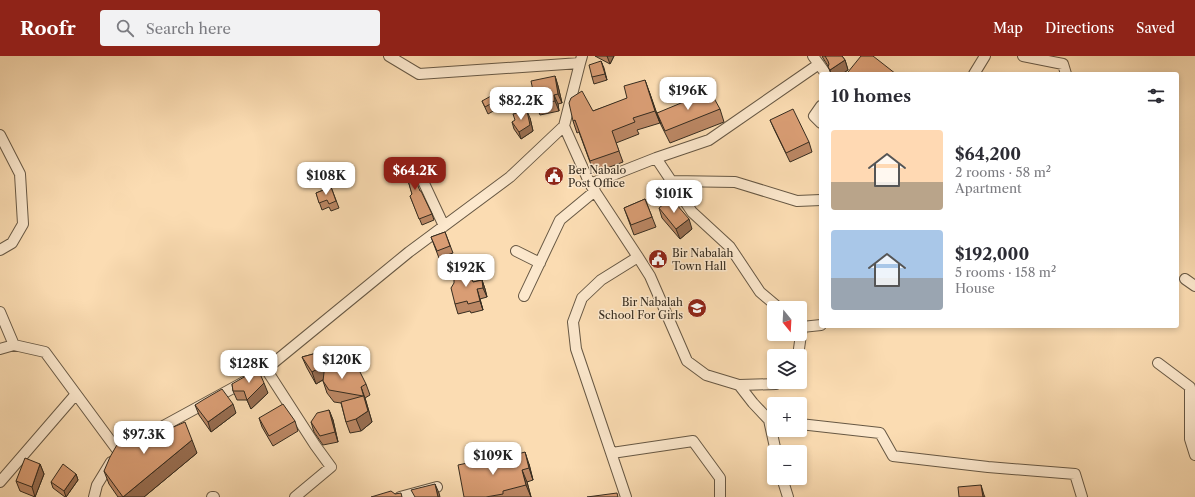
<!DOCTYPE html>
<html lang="en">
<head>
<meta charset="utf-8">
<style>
  :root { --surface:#fff; --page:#f2f2f3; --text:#2b2b33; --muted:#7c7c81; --accent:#8f2418 }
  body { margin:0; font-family:"Libre Caslon Text",serif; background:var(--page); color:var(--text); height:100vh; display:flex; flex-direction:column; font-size:15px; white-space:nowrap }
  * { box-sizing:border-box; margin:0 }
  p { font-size:13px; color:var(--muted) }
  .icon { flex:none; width:22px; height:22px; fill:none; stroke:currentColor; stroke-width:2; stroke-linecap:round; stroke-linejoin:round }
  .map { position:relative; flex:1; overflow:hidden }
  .sheet { position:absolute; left:819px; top:16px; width:360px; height:256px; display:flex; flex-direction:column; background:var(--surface); border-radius:4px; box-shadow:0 2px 6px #0003 }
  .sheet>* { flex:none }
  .needle { width:26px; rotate:162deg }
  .buttons { position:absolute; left:767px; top:245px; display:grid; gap:8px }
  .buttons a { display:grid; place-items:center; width:40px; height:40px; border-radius:4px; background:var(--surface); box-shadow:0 2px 6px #0003; font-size:20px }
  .price { position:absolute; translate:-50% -34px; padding:0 9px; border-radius:8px; background:#fff; color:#222; font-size:13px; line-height:26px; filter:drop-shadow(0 1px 2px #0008) }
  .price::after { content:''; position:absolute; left:50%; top:24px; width:12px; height:9px; margin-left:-6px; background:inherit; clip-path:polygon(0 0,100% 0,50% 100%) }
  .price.selected { background:var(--accent); color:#fff }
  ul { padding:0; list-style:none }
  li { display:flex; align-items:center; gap:12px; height:100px; padding:0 12px }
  li span { display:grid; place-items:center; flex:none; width:112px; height:80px; border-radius:4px; color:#555 }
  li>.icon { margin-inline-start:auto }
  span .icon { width:48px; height:48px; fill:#fffc; stroke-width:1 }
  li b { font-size:17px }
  h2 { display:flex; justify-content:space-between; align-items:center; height:48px; padding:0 12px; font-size:17px }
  header { display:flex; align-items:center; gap:24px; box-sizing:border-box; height:56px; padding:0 20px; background:var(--accent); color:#fff }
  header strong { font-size:19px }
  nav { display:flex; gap:22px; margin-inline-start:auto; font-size:14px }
  .search { width:280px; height:36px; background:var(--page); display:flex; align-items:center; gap:10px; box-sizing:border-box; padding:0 14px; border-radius:4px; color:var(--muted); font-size:15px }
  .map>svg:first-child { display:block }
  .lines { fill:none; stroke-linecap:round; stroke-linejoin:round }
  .minor-casing { stroke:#675844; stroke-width:12 }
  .minor { stroke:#fce8cd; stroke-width:10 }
  .wall { fill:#bb8764; stroke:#362c1f }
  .shaded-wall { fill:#986e51; stroke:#362c1f }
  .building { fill:#d99d74; stroke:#362c1f }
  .labels { text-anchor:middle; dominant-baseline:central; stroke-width:3; stroke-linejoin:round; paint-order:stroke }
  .poi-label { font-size:11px; fill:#362c1f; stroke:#fce8cd; text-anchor:start }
</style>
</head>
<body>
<header>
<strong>Roofr</strong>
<div class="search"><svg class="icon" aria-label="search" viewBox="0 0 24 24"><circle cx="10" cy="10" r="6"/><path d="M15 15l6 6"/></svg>Search here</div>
<nav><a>Map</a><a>Directions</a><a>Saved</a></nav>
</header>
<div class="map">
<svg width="1195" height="441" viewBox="0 0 1195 441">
  <rect width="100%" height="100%" fill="#fbdcb2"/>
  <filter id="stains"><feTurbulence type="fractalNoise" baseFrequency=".005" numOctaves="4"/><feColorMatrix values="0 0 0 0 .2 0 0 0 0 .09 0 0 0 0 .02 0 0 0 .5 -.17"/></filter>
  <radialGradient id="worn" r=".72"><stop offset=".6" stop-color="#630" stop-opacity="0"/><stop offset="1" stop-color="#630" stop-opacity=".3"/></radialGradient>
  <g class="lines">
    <defs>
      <path id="minor" d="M389,0L419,18L580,7L582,0
        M813,0L826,18
        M1023,0L1063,8L1066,18
        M580,7L564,70L590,128L638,201L650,220L687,305L706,319L739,329L776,328L779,326
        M974,18L985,0
        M821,50L814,60L821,67
        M0,79L20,118L23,168L12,187L0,194
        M656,102L692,156L730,191L760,236L779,252
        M415,108L444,170
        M671,125L735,126L797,145L821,144
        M590,128L656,102L709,84L819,8
        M516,195L540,207
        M1185,223L1195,230
        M524,240L560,164L595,135
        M0,256L14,289L45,296L118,395
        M800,270L802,271L821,269
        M0,293L14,289
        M798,300L802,271
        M1158,307L1190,331V383L1195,399
        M739,329L753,347L769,364L776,396
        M800,368L880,377L893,400L988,411L1075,418L1082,441
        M147,379L244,326
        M612,397L693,385L720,422V441
        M782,422L788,441
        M0,426L76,338
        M94,441L97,429L111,406
        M212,441H214
        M295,441L331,411L315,389L266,313L409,196L510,121L564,70
        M400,441L437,431
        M626,441L576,293L573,266L582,242L601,224L638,201"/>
    </defs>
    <use href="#minor" class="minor-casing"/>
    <use href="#minor" class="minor"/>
  </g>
  <path class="wall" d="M595,0H614L610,8Z
    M822,0H842L845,4L848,14L842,18H831L828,10L823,2Z
    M601,5L607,24L594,28L592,21Z
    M555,20L558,30L562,47L558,48L559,55L540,59L536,49Z
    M649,35L660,67L637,74L639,78L616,87L623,106L594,117L579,76L577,77L573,65L593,55Z
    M482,45L494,46L497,53L488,58Z
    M720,53L724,66L670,87L661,69L657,57Z
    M530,62L533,75L521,83L514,73L512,66Z
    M770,64L809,86L812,96L790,106L774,73Z
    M397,107L420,135L432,158L434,164L422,169L410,140L412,138L408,124L403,126Z
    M331,131L339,152L331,155L329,151L322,154L316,137Z
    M645,143L656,171L634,179L624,152Z
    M659,152L692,173L680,183L662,162Z
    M445,176L453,197L439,202L431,181Z
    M482,224L485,233L487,241L480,243L483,254L471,257L470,255L458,258L455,248L473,226Z
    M328,294L331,302L366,328L370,339L365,342L372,366L361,375L350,377L346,366L341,347L334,346L327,337L323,325V324L316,328L307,312L302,301Z
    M232,328L268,337L251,353L247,344H237L233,335Z
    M195,349L236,357L211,376L199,359Z
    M329,354L333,364L338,386L323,389L314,376L311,366Z
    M259,362L295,365L298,375L273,390L262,371Z
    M162,376L197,397L144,441H118L109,428L104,415Z
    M497,404L529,408L533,424L527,426L531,441H464Z
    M40,408L44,418L35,441L20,435L16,425Z
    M76,418L78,424L66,441H65L53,432L51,426Z"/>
  <path class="shaded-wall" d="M607,0H614L610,8Z
    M845,4L848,14L842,18H831L830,14Z
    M601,5L604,12L607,24L605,18Z
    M555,20L558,30L562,47L558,38Z
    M645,24L649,35L660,67L655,55Z
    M554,39L558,48L559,55L555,45Z
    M527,55L530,62L533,75L521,83L519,76Z
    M689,163L692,173L680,183L676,173Z
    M482,224L485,233L487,241L483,232Z
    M477,233L480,243L483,254L480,245Z
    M325,308L329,320L316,328L312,316Z
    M264,327L268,337L251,353L247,344Z
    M361,331L365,342L372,366L361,375L356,363L368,355Z
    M233,348L236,357L211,376L208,366Z
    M329,354L333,364L338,386L335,376Z
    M192,384L197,397L144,441H123Z
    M525,396L529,408L533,424L529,412Z
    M40,408L44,418L35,441L32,431Z
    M522,414L527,426L531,441L526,429Z
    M76,418L78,424L66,441L64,435Z
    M435,428L439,437L440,441H438Z
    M981,429L984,439L985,441H983Z"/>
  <path class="building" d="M825,0H842L845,4L830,14L828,11L829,8L828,5Z
    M861,0H873L896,18H850L848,16Z
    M601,5L605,18L592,21L589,9Z
    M555,20L558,38L554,39L555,45L536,49L531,25Z
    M645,24L655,55L633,62L635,66L612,75L619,95L590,105L575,64L573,65L569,47L571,42L582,35L593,55L627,42L624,30Z
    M710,35L720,53L665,75L657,57Z
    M491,40L494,46L485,51L482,45Z
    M793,53L809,86L786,97L770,64Z
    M527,55L530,69L519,76L512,66L515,64L513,58Z
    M407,104L416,125L420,135H421L432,158L419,163L410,140L412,138L406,118L401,119L397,107Z
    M331,131L336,145L329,148L327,144L319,147L316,137Z
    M671,142L689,163L676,173L659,152Z
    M645,143L652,161L631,169L624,152Z
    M445,176L450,190L437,195L431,181Z
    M467,212L473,226L482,224L483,232L477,233L480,245L468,248L467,245L455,248L451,232L454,227V220L462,218L460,215Z
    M328,294L330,302L351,298L366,328L361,331L368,355L356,363L346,366L341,346L363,340L329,334L323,325L325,308L312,316L302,301Z
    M258,313L264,327L247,344L244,335H233L232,328Z
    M222,333L233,348L208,366L195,349L203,344Z
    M283,348L295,365L269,380L259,362Z
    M329,354L335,376L320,380L311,366L317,357Z
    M185,366L192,384L123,441L104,415L110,401L118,387L154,367L162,376Z
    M525,396L529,412L522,414L526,429L503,435V438L486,441H464L458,409L496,401V404Z
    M25,402L40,408L32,431L16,425Z
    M63,408L76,418L64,435L51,426Z
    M435,428L438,441H415L411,434Z
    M981,429L983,441H959L958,431Z
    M391,435L395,438L401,437L402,441H371Z
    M617,437L618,441H587Z"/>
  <defs>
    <symbol id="civic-disc" viewBox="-11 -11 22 22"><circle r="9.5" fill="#8f2418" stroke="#fce8cd"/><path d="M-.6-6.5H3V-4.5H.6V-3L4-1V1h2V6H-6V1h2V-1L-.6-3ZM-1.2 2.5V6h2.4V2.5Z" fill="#fff"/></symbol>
    <symbol id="school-disc" viewBox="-11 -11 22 22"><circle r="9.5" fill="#8f2418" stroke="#fce8cd"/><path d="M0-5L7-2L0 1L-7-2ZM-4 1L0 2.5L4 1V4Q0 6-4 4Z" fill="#fff"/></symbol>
  </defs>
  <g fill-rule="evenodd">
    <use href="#civic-disc" x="543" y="109" width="22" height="22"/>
    <use href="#civic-disc" x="647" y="192" width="22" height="22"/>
    <use href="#school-disc" x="686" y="241" width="22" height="22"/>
  </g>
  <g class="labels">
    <g class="poi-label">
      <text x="568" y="114">Ber Nabalo<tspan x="568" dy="13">Post Office</tspan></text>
      <text x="672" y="197">Bir Nabalah<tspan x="672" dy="13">Town Hall</tspan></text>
      <text x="683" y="246" text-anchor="end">Bir Nabalah<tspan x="683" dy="13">School For Girls</tspan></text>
    </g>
  </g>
  <rect width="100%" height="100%" filter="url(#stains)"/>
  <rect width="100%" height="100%" fill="url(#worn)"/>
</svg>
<div class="buttons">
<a><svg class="needle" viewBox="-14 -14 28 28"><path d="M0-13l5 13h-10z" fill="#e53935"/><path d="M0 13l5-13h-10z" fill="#7c7c81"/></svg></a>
<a><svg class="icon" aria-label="layers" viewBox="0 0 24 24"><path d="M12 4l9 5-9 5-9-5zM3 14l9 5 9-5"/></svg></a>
<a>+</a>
<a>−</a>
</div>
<b class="price" style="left:688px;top:55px">$196K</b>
<b class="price" style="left:521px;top:65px">$82.2K</b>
<b class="price selected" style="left:415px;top:135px">$64.2K</b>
<b class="price" style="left:326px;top:140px">$108K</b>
<b class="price" style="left:674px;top:158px">$101K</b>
<b class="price" style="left:466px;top:232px">$192K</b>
<b class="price" style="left:342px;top:324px">$120K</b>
<b class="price" style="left:249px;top:328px">$128K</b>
<b class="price" style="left:144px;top:399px">$97.3K</b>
<b class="price" style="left:493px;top:420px">$109K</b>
<section class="sheet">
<h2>10 homes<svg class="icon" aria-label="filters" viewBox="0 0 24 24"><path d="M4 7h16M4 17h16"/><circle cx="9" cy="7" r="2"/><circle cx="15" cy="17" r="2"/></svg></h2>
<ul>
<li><span style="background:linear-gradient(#ffd9b3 65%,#b9a48a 0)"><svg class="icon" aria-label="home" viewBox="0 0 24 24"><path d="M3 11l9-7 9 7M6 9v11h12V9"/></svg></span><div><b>$64,200</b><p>2 rooms · 58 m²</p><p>Apartment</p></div></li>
<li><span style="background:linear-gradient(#a9c7e8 60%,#9aa5b1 0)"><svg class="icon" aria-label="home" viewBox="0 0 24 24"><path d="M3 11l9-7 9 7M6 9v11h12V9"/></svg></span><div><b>$192,000</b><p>5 rooms · 158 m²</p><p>House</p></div></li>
</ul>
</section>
</div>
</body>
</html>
